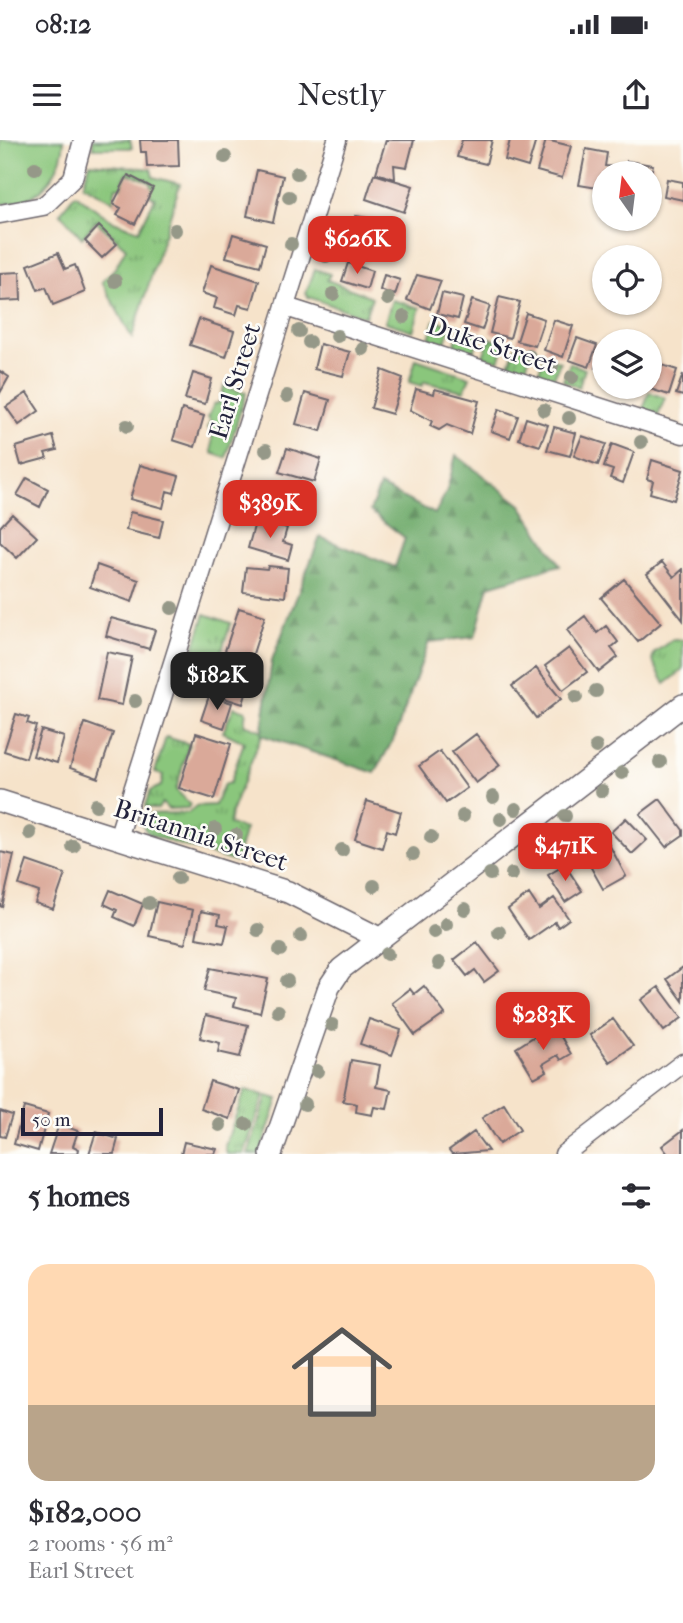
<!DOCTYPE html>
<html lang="en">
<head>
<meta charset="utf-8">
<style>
  :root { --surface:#fff; --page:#f2f2f3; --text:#2b2b33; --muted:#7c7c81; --accent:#d93025 }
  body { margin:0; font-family:"IM FELL French Canon",serif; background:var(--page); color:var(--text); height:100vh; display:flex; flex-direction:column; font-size:26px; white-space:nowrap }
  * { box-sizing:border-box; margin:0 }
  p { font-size:23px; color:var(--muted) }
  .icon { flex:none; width:38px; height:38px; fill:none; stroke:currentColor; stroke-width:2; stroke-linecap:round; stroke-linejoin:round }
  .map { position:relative; height:1014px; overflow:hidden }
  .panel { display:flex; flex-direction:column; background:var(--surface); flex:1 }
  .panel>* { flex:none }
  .needle { width:46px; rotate:346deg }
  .tools { position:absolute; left:592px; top:21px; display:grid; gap:14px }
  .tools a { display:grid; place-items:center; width:70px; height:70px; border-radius:50%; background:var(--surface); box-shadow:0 2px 5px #0004; font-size:35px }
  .scale { position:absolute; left:21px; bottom:18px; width:142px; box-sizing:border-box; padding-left:7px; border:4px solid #22223b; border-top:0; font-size:19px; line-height:24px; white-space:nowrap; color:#22223b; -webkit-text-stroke:5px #fdfcf7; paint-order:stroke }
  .price { position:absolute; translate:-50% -60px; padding:0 16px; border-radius:14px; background:var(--accent); color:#fff; font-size:23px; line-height:46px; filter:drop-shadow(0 2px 4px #0008) }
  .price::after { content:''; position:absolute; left:50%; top:42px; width:21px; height:16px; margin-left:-10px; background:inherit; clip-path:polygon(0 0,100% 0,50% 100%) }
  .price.selected { background:#222; color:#fff }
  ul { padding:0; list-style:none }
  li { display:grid; align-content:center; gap:14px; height:371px; padding:0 28px }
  li span { display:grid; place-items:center; height:217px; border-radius:21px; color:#555 }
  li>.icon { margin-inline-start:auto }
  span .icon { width:126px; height:126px; fill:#fffc; stroke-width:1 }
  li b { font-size:30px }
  h2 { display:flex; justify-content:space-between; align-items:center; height:84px; padding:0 28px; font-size:30px }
  .status { display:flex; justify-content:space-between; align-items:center; height:49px; padding:0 35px; background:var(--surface); direction:ltr }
  .status svg { height:19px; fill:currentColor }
  header { display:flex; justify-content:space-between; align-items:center; height:91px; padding:0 28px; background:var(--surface); font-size:32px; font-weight:600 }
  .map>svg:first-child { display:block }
  .grass { fill:url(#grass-tufts); stroke:#56745c; stroke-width:2 }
  .forest { fill:url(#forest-firs); stroke:#486654; stroke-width:2 }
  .park { fill:#8ac67c; stroke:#56745c; stroke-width:2 }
  .building { fill:#daa999 }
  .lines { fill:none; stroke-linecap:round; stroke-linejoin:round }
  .minor-casing { stroke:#6c666d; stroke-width:21 }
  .tertiary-casing { stroke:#6c666d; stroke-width:24 }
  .minor { stroke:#fff; stroke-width:18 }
  .tertiary { stroke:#fff; stroke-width:21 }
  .tree { fill:#959888 }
  .labels { text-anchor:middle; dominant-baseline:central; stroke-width:5; stroke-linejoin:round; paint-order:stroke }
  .street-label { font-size:26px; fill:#22223b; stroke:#fdfcf7 }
</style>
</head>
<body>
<div class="status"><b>08:12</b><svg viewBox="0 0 49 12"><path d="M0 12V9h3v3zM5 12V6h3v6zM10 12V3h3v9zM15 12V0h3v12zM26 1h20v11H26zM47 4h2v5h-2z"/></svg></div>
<header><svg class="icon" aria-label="menu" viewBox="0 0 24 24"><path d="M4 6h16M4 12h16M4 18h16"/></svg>Nestly<svg class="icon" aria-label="share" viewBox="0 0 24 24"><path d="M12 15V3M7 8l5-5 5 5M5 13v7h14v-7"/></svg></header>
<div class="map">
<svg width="683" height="1014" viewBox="0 0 683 1014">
  <defs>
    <pattern id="grass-tufts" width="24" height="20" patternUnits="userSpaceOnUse" patternTransform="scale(1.75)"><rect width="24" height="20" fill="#8ac67c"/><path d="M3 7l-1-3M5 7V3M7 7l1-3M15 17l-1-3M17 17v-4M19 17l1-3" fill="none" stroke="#70a067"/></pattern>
    <pattern id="forest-firs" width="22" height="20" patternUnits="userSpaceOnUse" patternTransform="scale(1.75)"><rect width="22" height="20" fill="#6fab6c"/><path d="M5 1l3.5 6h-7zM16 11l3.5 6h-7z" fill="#5b8b5a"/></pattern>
  </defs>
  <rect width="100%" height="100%" fill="#fdfcf7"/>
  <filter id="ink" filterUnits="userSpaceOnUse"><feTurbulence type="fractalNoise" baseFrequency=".0143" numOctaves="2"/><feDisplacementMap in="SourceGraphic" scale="14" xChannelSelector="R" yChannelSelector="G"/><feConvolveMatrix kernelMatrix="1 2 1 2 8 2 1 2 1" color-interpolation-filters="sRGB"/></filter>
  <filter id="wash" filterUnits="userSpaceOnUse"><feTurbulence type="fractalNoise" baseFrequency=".00686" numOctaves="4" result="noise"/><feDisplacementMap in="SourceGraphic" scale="28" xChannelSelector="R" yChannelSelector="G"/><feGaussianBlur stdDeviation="1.57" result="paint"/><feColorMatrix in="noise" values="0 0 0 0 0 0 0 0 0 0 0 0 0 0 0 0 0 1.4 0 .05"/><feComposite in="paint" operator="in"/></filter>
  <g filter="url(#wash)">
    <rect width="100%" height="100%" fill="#f6e3ca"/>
    <path class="grass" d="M93,0H130L132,8H93Z
      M90,23L151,29L153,37L180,44L132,198L102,142L116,127L126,108L96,81L82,98L60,73L75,54L111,80L139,91L155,58L150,56L151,42L127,33L121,47H116L113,61L83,45Z
      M315,129L330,134L327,140L372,157L365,177L308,157L306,153Z
      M392,160L420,168L413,191L385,182Z
      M435,180L451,185L445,203L429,198Z
      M461,188L480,194L474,212L454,206Z
      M490,198L505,204L499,221L483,216Z
      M516,206L531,212L525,230L509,224Z
      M544,216L560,222L553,240L538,234Z
      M416,219L470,237L464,251L424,242L422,246L409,242Z
      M570,223L585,229L579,247L563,241Z
      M224,246L246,253L226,318L212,313V293L208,288L211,281L208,277L214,264L219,263Z
      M649,252L665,258L658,276L643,270Z
      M205,474L231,483L218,522L192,514Z
      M673,499L683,500V530L665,544L652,520L654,513Z
      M234,567L246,571L244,584L263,591L231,673L229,684L245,689L235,722L149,695L140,682L145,674L188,673L196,666L215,665L224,644L230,643L244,602L223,592Z
      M166,597L189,604L176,650L190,664L188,668L168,669L162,663L158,669L145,667L150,651L161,646L163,635L155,632Z
      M245,950L264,955L244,1014H227L225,1006Z
      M267,956L278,959L260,1014H248Z"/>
    <path class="forest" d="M456,315L521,365L560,425L489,446L475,497L429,502L395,596L375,633L261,595L272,520L320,397L395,427L405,398L370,371L380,346L435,374L447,350Z"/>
    <path class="park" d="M0,0H64C63,25 47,53 22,61C15,63 7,63 0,65Z"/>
    <g id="blocks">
      <path class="building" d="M140,0H178L179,26L147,27L146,12H141Z
        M386,0H414L407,27L394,25L395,39L376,33Z
        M462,0H492L486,24L457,17Z
        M510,0H536L528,27L505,20Z
        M546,0L571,6L562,38L537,31Z
        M586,9L607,13L605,26L614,27L613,33H604V49L579,45Z
        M627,21L653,25L651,33H625Z
        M257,30L283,36L273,82L247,76Z
        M374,34L413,46L404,72L366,59Z
        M128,35L153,48L135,84L117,75L121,68L113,64Z
        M667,39L683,42V60L664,56Z
        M356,76L384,81L378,114L360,111L361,102L351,100Z
        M99,86L117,104L102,118L85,101Z
        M233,94L266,104L260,126L226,117Z
        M58,113L65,129L75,125L85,152L53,165L46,147L38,150L28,125Z
        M348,123L372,131L367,149L342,141Z
        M211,125L259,141L251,168L239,165L236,175L214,168L217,158L202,153Z
        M20,132L21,160L0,161V133Z
        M384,135L400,140L395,155L380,150Z
        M417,135L441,141L430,169L407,160Z
        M442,153L463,158L458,179L437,174Z
        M499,157L520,162L510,198L490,193Z
        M472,160L490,166L482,190L464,184Z
        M526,173L544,179L535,206L517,201Z
        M199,179L234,191L226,217L190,205Z
        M554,180L573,186L563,217L544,210Z
        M577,198L597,205L589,227L569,220Z
        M320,204L350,212L343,236L314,229Z
        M604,206V231L596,228Z
        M656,223L677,230L669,255L644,247H649Z
        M382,230L403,238L392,274L371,268Z
        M0,231L9,237L0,253Z
        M193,233L212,239L205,264L185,259Z
        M683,234V256L676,254Z
        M416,249L434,254L435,249L479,261L470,294L447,285L439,290L430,286L432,281L410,270Z
        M27,253L39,271L19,285L6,267Z
        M305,253L330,260L321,291L296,284Z
        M182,269L204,276L195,307L173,300Z
        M499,269L518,276L510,298L491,291Z
        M526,278L548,285L540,306L519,299Z
        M554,287L576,293L570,316L547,310Z
        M53,296L57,310L45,313L47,318L21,325L16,307Z
        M582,296L606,304L598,325L574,316Z
        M612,304L634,312L623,343L610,338L613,330L604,327Z
        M287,308L321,319L314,342L279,332Z
        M652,320L683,330L674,360L650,353L653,341L647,339Z
        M140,325L179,336L174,353L167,351L163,368L130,359Z
        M27,338L48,349L40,367L17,355Z
        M274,342L309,352L302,374L267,364Z
        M130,372L163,380L159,398L126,390Z
        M12,374L37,397L17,418L0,402V387Z
        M256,379L287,388L283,402L292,405L288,420L248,408Z
        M662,422L674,437L683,429V480L647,434Z
        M97,425L139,440L132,462L90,447Z
        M268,426L288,428L285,457L243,452L246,427L267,429Z
        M624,439L661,483L638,502L601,458Z
        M239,468L265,476L251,520L225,511Z
        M585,476L597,493L606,486L618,502L611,508L618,517L599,532L567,490Z
        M111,478L155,490L149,509L106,496Z
        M569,508L587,532L563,550L545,526Z
        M107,512L132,517L122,565L97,560Z
        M217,525L226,529L227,533L250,540L243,564L215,555L217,549L211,542Z
        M536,528L561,559L536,578L512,546Z
        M209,556L232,563L224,588L201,580Z
        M16,574L29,578L27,583L36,586L26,618L4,611Z
        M85,583L113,593L98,638L70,628Z
        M41,590L64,597L57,623L33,616Z
        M196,593L231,604L214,659L179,648Z
        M476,594L500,625L476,643L452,612Z
        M440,611L467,648L446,663L419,626Z
        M660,659L683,690V695L666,707L640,674Z
        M367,661L401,672L395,693L387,690L382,708L355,699Z
        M626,678L647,700L632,714L611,692Z
        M604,695L626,736L603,749L580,708Z
        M0,712L14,715L2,767L0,766Z
        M27,721L65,734L53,769L35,763L39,752L19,745Z
        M565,725L582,751L565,762L548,735Z
        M110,750L143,764L134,786L114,777L117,770L104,764Z
        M529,754L539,769L554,758L569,779L558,787L555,782L529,800L508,769Z
        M157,762L193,770L185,804L149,796Z
        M201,771L220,775L218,784L228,786L224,803L196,798Z
        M477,802L499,831L484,842L475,830L467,836L454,820Z
        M683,827V861L667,839Z
        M210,828L268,839L260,873L234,866L236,858L204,851Z
        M424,846L445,874L415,895L392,863L410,849L414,854Z
        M659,847L682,878L664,891L641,860Z
        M206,875L248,885L240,917L218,912L220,903L200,898Z
        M369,879L401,890L392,915L360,904Z
        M613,879L633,906L610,922L590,895Z
        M557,890L571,914L561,920L558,915L543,924L547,931L534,938L516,908L535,896L538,901Z
        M351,920L380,925L376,947L391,950L387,969L374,967L372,975L356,972L357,964L343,961Z
        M210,941L239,950L230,979L201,969Z
        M504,964L520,990L499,1004L482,978Z
        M24,967L48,974L38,1011L14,1004Z
        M0,971L12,975L5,997L0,996Z
        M59,984L78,991L73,1006L79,1009L78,1014H49Z
        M683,990V1014H668L662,1006Z
        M96,992L118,999L114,1014H89Z
        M474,992L488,1011L452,1014L449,1010Z
        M184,1002L217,1009L215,1014H181Z"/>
    </g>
  </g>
  <g filter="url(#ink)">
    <use href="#blocks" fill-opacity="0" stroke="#6c666d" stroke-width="2"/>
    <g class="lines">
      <defs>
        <path id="minor" d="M0,74L43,66L47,63L73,38L83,0
          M286,167L683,294
          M118,698L337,0
          M564,1014L683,923"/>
        <path id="tertiary" d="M0,661L288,752L379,798
          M271,1014L329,847L341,829L683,565"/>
      </defs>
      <use href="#minor" class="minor-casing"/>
      <use href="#tertiary" class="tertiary-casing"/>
      <use href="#minor" class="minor"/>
      <use href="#tertiary" class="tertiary"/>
    </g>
    <g class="tree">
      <circle cx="225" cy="17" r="7"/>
      <circle cx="35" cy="28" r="7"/>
      <circle cx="297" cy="33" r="7"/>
      <circle cx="289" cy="57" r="7"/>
      <circle cx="175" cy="90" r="7"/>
      <circle cx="339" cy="101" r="7"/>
      <circle cx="291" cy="104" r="7"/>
      <circle cx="326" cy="116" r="7"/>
      <circle cx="115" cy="141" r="7"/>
      <circle cx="333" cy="154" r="7"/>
      <circle cx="388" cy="159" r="7"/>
      <circle cx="404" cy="177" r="7"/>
      <circle cx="299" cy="191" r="7"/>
      <circle cx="337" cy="196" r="7"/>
      <circle cx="253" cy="198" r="7"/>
      <circle cx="309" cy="202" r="7"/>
      <circle cx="363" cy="209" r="7"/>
      <circle cx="529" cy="216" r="7"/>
      <circle cx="552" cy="227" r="7"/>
      <circle cx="572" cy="237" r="7"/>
      <circle cx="287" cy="256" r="7"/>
      <circle cx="544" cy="270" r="7"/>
      <circle cx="569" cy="278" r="7"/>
      <circle cx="127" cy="286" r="7"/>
      <circle cx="641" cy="302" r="7"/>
      <circle cx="266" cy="310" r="7"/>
      <circle cx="252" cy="352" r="7"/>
      <circle cx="243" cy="378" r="7"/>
      <circle cx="172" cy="468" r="7"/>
      <circle cx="189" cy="540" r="7"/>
      <circle cx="596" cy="551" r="7"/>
      <circle cx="576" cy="557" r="7"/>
      <circle cx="135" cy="561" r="7"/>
      <circle cx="596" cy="607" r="7"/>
      <circle cx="660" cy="622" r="7"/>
      <circle cx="622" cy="633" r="7"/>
      <circle cx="602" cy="651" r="7"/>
      <circle cx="493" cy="657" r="7"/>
      <circle cx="96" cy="665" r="7"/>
      <circle cx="516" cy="669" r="7"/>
      <circle cx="463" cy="676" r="7"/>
      <circle cx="565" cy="676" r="7"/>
      <circle cx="501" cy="679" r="7"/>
      <circle cx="215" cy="689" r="7"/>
      <circle cx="30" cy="693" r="7"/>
      <circle cx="236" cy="695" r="7"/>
      <circle cx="431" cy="697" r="7"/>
      <circle cx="73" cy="706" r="7"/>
      <circle cx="342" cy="710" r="7"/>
      <circle cx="413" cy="714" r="7"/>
      <circle cx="490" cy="734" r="7"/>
      <circle cx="512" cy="734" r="7"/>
      <circle cx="178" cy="738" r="7"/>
      <circle cx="374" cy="746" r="7"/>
      <circle cx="149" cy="763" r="7"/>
      <circle cx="465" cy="769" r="7"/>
      <circle cx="446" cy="784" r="7"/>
      <circle cx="258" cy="790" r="7"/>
      <circle cx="434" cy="792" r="7"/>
      <circle cx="499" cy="792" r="7"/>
      <circle cx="301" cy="796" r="7"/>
      <circle cx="280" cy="810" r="7"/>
      <circle cx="387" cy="814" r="7"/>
      <circle cx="439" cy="823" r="7"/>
      <circle cx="287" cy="841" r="7"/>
      <circle cx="278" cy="871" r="7"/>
      <circle cx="332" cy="885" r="7"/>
      <circle cx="317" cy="931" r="7"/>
      <circle cx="305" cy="964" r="7"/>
      <circle cx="246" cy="984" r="7"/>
      <circle cx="220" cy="985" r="7"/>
    </g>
  </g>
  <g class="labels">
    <g class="street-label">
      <text transform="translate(492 205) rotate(18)">Duke Street</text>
      <text transform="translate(235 241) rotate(-73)">Earl Street</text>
      <text transform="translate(201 695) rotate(18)">Britannia Street</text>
    </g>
  </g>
</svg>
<div class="tools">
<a><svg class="needle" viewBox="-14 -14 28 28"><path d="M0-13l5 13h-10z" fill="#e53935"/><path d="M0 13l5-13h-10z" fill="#7c7c81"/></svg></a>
<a><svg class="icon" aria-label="locate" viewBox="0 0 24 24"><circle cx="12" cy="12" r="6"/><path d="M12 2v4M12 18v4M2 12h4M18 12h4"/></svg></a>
<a><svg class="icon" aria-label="layers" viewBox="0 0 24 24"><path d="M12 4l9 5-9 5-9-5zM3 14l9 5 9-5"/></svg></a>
</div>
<div class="scale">50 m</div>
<b class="price" style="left:357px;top:136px">$626K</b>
<b class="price" style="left:270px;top:400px">$389K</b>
<b class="price selected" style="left:217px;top:572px">$182K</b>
<b class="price" style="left:565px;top:743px">$471K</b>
<b class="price" style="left:543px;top:912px">$283K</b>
</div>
<section class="panel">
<h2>5 homes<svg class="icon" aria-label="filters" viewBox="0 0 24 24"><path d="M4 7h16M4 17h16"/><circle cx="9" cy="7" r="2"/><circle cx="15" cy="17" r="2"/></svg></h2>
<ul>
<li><span style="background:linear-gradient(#ffd9b3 65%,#b9a48a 0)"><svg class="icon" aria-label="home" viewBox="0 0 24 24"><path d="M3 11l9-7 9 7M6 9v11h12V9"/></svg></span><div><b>$182,000</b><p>2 rooms · 56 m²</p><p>Earl Street</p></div></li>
</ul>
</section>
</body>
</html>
